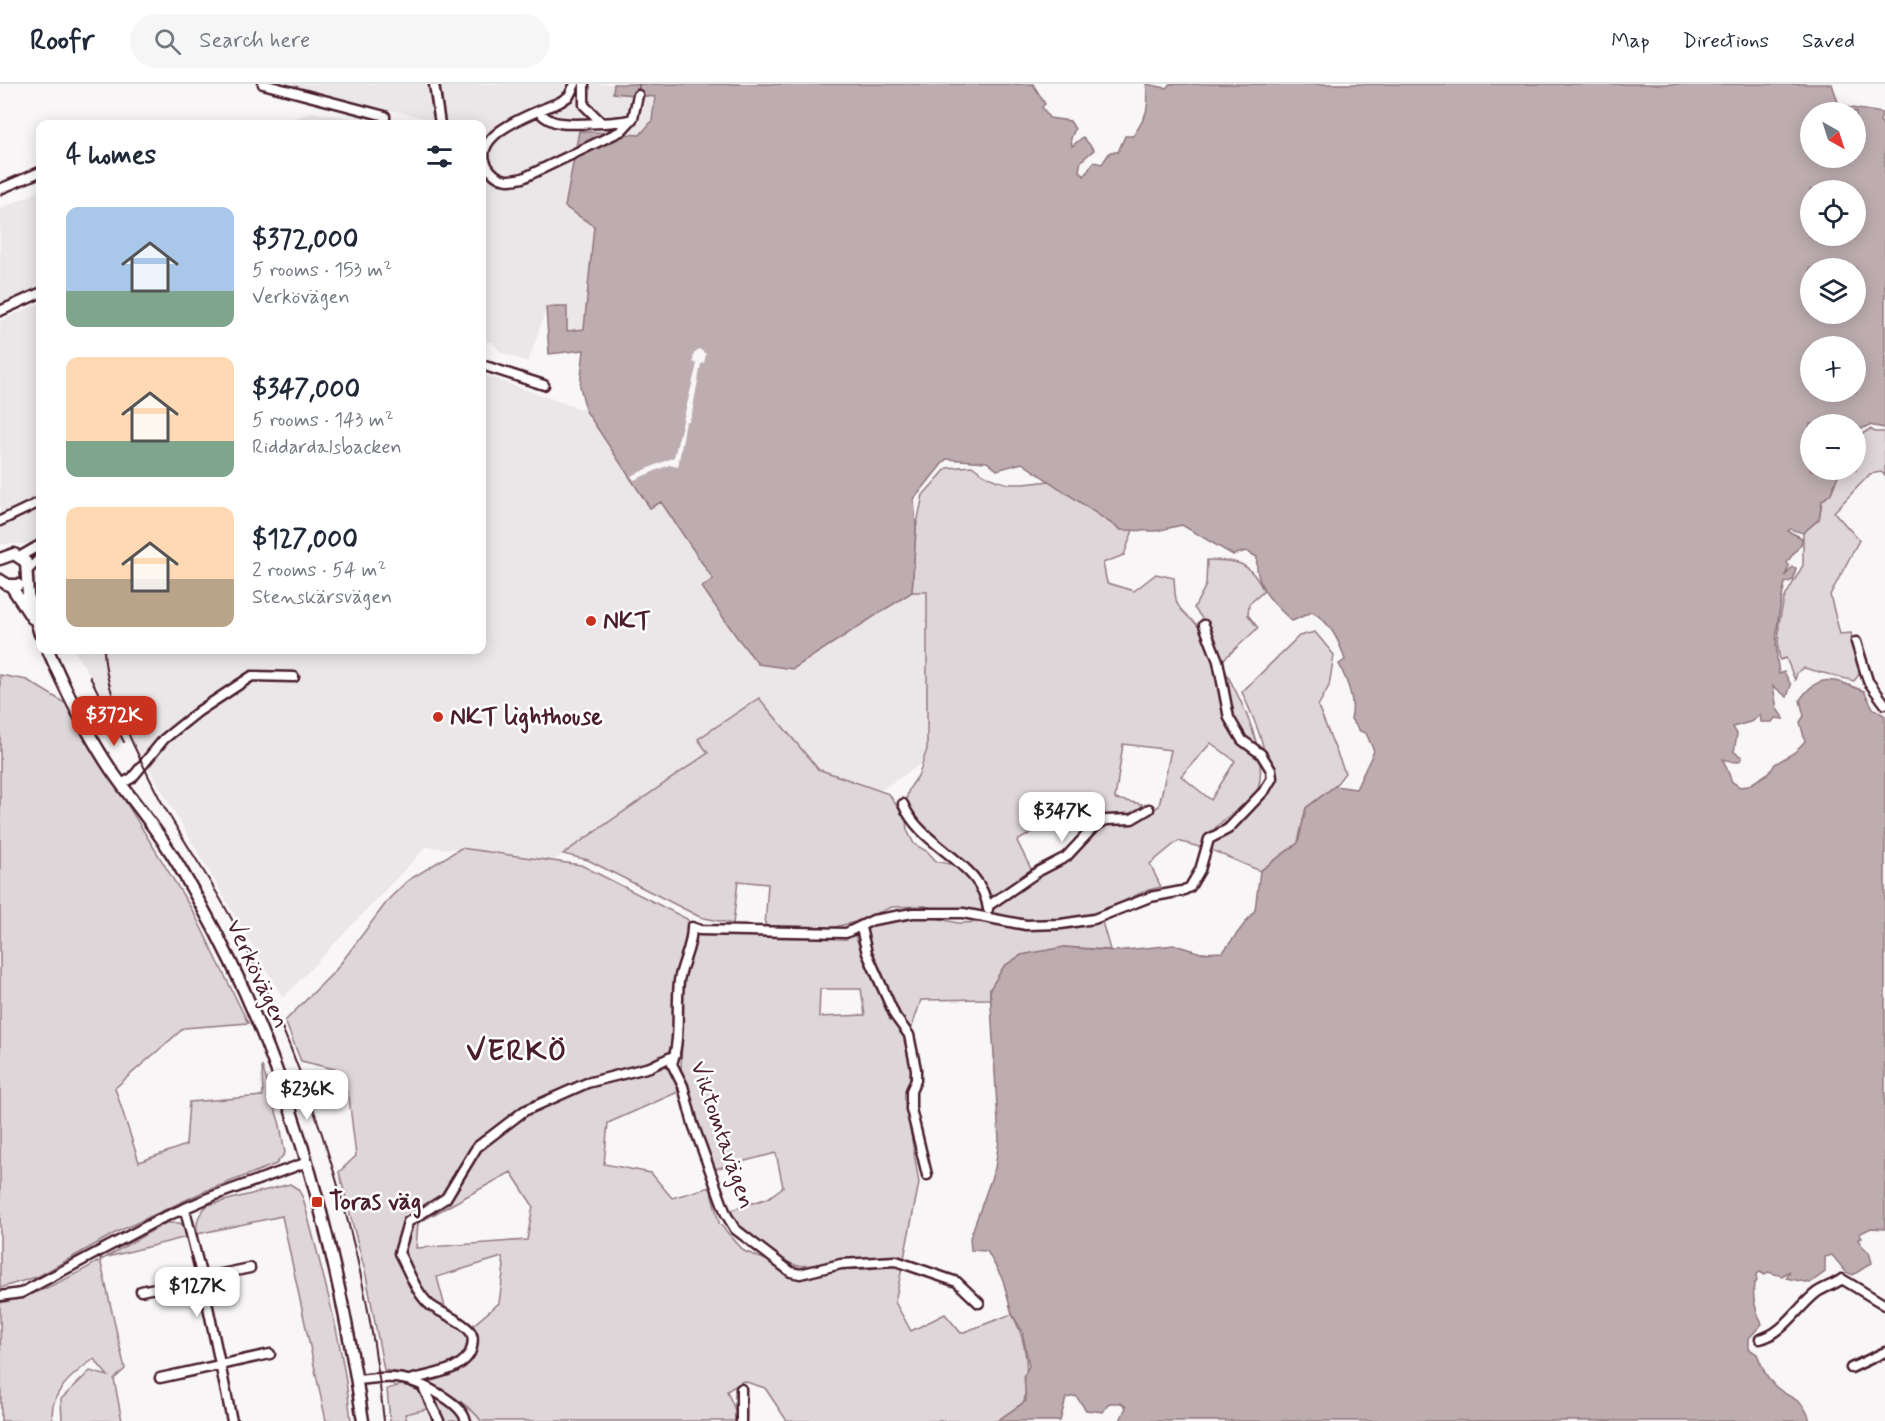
<!DOCTYPE html>
<html lang="en">
<head>
<meta charset="utf-8">
<style>
  :root { --surface:#fff; --page:#f6f6f7; --text:#1f2937; --muted:#747a83; --line:#e0e1e3; --accent:#c8321e }
  body { margin:0; font-family:Mynerve,sans-serif; background:var(--page); color:var(--text); height:100vh; display:flex; flex-direction:column; font-size:22px; white-space:nowrap }
  * { box-sizing:border-box; margin:0 }
  p { font-size:20px; color:var(--muted) }
  .icon { flex:none; width:33px; height:33px; fill:none; stroke:currentColor; stroke-width:2; stroke-linecap:round; stroke-linejoin:round }
  .map { position:relative; flex:1; overflow:hidden }
  .sheet { position:absolute; left:36px; top:36px; width:450px; height:534px; display:flex; flex-direction:column; background:var(--surface); border-radius:12px; box-shadow:0 3px 15px #0003 }
  .sheet>* { flex:none }
  .needle { width:39px; rotate:141deg }
  .controls { position:absolute; left:1800px; top:18px; display:grid; gap:12px }
  .controls a { display:grid; place-items:center; width:66px; height:66px; border-radius:50%; background:var(--surface); box-shadow:0 3px 15px #0003; font-size:30px }
  .price { position:absolute; translate:-50% -51px; padding:0 14px; border-radius:12px; background:#fff; color:#222; font-size:20px; line-height:39px; filter:drop-shadow(0 2px 3px #0008) }
  .price::after { content:''; position:absolute; left:50%; top:36px; width:18px; height:14px; margin-left:-9px; background:inherit; clip-path:polygon(0 0,100% 0,50% 100%) }
  .price.current { background:var(--accent); color:#fff }
  ul { padding:0; list-style:none }
  li { display:flex; align-items:center; gap:18px; height:150px; padding:0 30px }
  li span { display:grid; place-items:center; flex:none; width:168px; height:120px; border-radius:12px; color:#555 }
  li>.icon { margin-inline-start:auto }
  span .icon { width:72px; height:72px; fill:#fffc; stroke-width:1 }
  li b { font-size:26px }
  h2 { display:flex; justify-content:space-between; align-items:center; height:72px; padding:0 30px; font-size:26px }
  header { display:flex; align-items:center; gap:36px; box-sizing:border-box; height:84px; padding:0 30px; background:var(--surface); border-bottom:2px solid var(--line) }
  header strong { font-size:28px }
  nav { display:flex; gap:33px; margin-inline-start:auto; font-size:21px }
  .search { width:420px; height:54px; background:var(--page); display:flex; align-items:center; gap:15px; box-sizing:border-box; padding:0 21px; border-radius:33px; color:var(--muted); font-size:22px }
  .map>svg:first-child { display:block }
  .built { fill:#ebe6e8 }
  .green { fill:#ded6d9; stroke:#947a82; stroke-width:1.5; fill-rule:evenodd }
  .water { fill:#bdadb0; stroke:#8f747b; stroke-width:1.5; fill-rule:evenodd }
  .pier { fill:#f8f6f7 }
  .lines { fill:none; stroke-linecap:round; stroke-linejoin:round }
  .ferry { stroke:#72515a; stroke-width:1.5; stroke-dasharray:8 6; stroke-linecap:butt }
  .minor-casing { stroke:#4a1f2b; stroke-width:13 }
  .major-casing { stroke:#4a1f2b; stroke-width:15 }
  .minor { stroke:#fff; stroke-width:8 }
  .major { stroke:#fff; stroke-width:10 }
  .rail { stroke:#4a1f2b; stroke-width:2 }
  .poi-dot { fill:#c8321e; stroke:#fff; stroke-width:2 }
  .labels { text-anchor:middle; dominant-baseline:central; stroke-width:5; stroke-linejoin:round; paint-order:stroke }
  .poi-label { font-size:24px; font-weight:bold; fill:#4a1f2b; stroke:#fff; text-anchor:start }
  .street-label { font-size:24px; fill:#4a1f2b; stroke:#fff }
  .district-label { font-size:30px; font-weight:bold; letter-spacing:1.5px; fill:#4a1f2b; stroke:#fff }
</style>
</head>
<body>
<header>
<strong>Roofr</strong>
<div class="search"><svg class="icon" aria-label="search" viewBox="0 0 24 24"><circle cx="10" cy="10" r="6"/><path d="M15 15l6 6"/></svg>Search here</div>
<nav><a>Map</a><a>Directions</a><a>Saved</a></nav>
</header>
<div class="map">
<svg width="1885" height="1337" viewBox="0 0 1885 1337">
  <rect width="100%" height="100%" fill="#f8f6f7"/>
  <filter id="ink" filterUnits="userSpaceOnUse"><feTurbulence type="fractalNoise" baseFrequency=".0167" numOctaves="2"/><feDisplacementMap in="SourceGraphic" scale="12" xChannelSelector="R" yChannelSelector="G"/><feConvolveMatrix kernelMatrix="1 2 1 2 8 2 1 2 1" color-interpolation-filters="sRGB"/></filter>
  <g filter="url(#ink)">
    <path class="built" d="M282,0H614L613,9L655,13L652,37L640,51L579,47L594,142L584,245L567,247L547,223L528,278L502,269L492,258H482V40H449Z
      M311,28L365,36L374,40H280Z
      M40,107V202L0,220V125Z
      M40,219V453L29,460H0V237Z
      M482,290L586,327L650,424L660,418L713,495L702,503L736,552L758,580L893,520L912,508H927V666L921,680L878,708L818,685L759,614L698,655L709,669L553,777L496,768L426,763L283,914L151,688L74,566H482Z
      M454,1314L477,1330L481,1337H407L405,1330Z"/>
    <path class="green" d="M1870,345L1875,348H1885V391L1881,388L1870,390L1834,428L1859,456L1830,511L1840,550L1851,549L1861,588L1854,597L1804,584L1797,589L1795,596L1786,574L1780,576L1778,564L1779,538L1784,515L1803,481V449L1819,435L1822,417L1831,409L1840,386H1856V354Z
      M972,382C999,404 1017,402 1049,397L1121,446H1133L1124,471L1103,479L1107,499L1134,507L1156,490L1174,494C1175,502 1174,515 1178,521C1184,532 1197,538 1203,548C1225,586 1272,662 1258,705C1253,721 1214,733 1203,764L1178,757L1150,780L1161,803C1137,807 1121,821 1098,830C1076,839 1017,836 992,833L991,824L1035,794L1065,779L1097,746L1108,740L1131,739L1159,722L1171,666L1123,660L1115,715L1142,720L1141,727L1134,732L1106,733L1087,748L1081,712L1041,717L1045,741L1017,757L1033,789L990,818C982,777 896,748 908,708C910,702 915,697 918,692C922,684 923,674 927,666V508H912L916,444L923,411L947,384ZM1211,659L1235,677L1211,716L1181,692Z
      M1207,476C1239,477 1249,477 1264,507L1249,520L1248,531L1258,544L1223,576L1208,542L1194,524L1206,501Z
      M1315,548L1334,571L1329,602L1318,622L1345,689L1335,702L1306,724L1298,759L1260,787L1209,765C1214,740 1244,725 1264,709C1271,668 1258,645 1242,608L1299,552Z
      M0,591L27,596L65,619L194,829L248,939L184,944L115,1004L139,1078L186,1061L189,1018L263,1012L262,982L280,1041L285,1069L276,1080L203,1108L117,1148L39,1192L0,1204Z
      M759,614L818,685L889,710L906,736L907,746L914,760L928,768L936,777L954,781L965,789L982,812L986,830L957,831L925,822L892,823L855,838L827,845L765,842L768,800L738,797L733,840L700,833L588,776L563,770L708,669L698,655Z
      M461,764L581,781L687,835L691,841L676,886L678,932L675,992L678,1008L608,1039L604,1080L651,1089L672,1114L710,1103L719,1139L744,1167L790,1186L869,1185L903,1179L895,1218L911,1247L945,1230L961,1249L1012,1230C1028,1259 1029,1287 1024,1318L997,1337H787L765,1304L743,1297L727,1307L735,1326L736,1337H481C472,1322 434,1300 417,1293C407,1289 394,1288 384,1286L366,1191L339,1088L356,1072L349,1013L338,986L301,977L285,937L335,887L389,815L407,797ZM511,1088L533,1122L527,1156L416,1164L418,1139ZM502,1173L504,1182L499,1219L472,1242L445,1223L437,1193Z
      M899,829L918,830L958,839L989,838L1015,842L1101,834L1110,866L1064,863L990,905V915L921,916L910,949C892,925 864,872 867,842Z
      M701,840C750,857 803,855 854,850L891,932L907,956L911,987L907,1007V1026L919,1099L904,1174L798,1182L750,1164L725,1138L722,1129L768,1114L783,1103L776,1069L711,1086L681,993L683,887ZM820,905H861L865,931L819,933Z
      M290,1100L298,1105L303,1114C322,1188 344,1261 351,1337H326L282,1132L197,1150C196,1137 198,1130 208,1121Z
      M166,1139H180L185,1144L187,1153L100,1175L125,1285L114,1295L122,1337H62L61,1315L90,1287L108,1292L94,1275C74,1289 47,1310 53,1337H1L0,1219C54,1209 117,1165 166,1139Z
      M404,1300L418,1306L431,1324L405,1330L407,1337H390L387,1305Z
      M436,1314L454,1326L461,1337H443Z"/>
    <path class="water" d="M614,0H1033L1045,20L1042,23L1049,34L1070,37L1075,45L1071,54L1072,62L1083,53L1094,66L1081,77L1079,86L1084,92L1094,78L1102,80L1110,68H1118L1125,52H1133C1147,32 1150,24 1146,0L1166,4L1170,0H1832L1841,27L1846,23L1883,29L1880,37L1885,43V344L1869,341L1856,348V340H1810V386H1840L1831,409L1822,417L1819,435L1803,449L1790,445L1788,447L1802,454L1801,460L1787,478L1789,482L1785,492L1792,483L1796,484L1793,496L1785,499C1778,530 1773,558 1779,590L1784,588L1791,601L1787,613L1773,602L1777,625L1784,635L1775,634L1772,638H1761L1760,630L1753,637L1733,643L1737,650L1734,668L1742,673L1741,676L1735,678L1723,675L1732,698L1740,703L1748,702L1770,688L1775,680L1795,668L1805,657L1800,638L1804,632L1800,616C1819,587 1836,596 1864,607L1873,624L1885,632V1145L1871,1144L1859,1150L1862,1154L1858,1155L1863,1164L1869,1168L1872,1179L1853,1191L1846,1188L1832,1171L1825,1173V1188L1810,1199L1786,1194L1790,1187L1782,1192L1768,1188L1765,1191L1760,1188L1756,1191L1757,1197L1754,1200C1752,1213 1756,1229 1762,1240L1749,1254V1265L1757,1270C1762,1282 1765,1292 1775,1302C1791,1317 1803,1312 1810,1337H1120L1126,1323L1121,1319H1109L1103,1328L1086,1326L1076,1312L1066,1314L1060,1337H997L1026,1317L1024,1292L1029,1282L1022,1247L1012,1230L1003,1196L987,1167L971,1166L970,1154L995,1084L999,1056L990,905L1004,882L1021,871L1064,863L1115,867L1175,861L1201,869L1223,868L1255,826L1260,787L1298,759L1306,724L1335,702L1356,705L1374,667L1366,649L1360,647L1351,635C1356,617 1347,597 1339,580L1345,576C1340,558 1329,536 1312,528L1292,537C1271,518 1254,501 1257,473L1246,467L1233,471L1182,441L1156,447L1121,446L1022,379L997,386L987,378L946,375L914,415L916,444L912,508L793,585L758,580L736,552L702,503L713,495L661,418L650,424L586,327L580,302L584,266L549,270L546,223H567V247L584,245L594,142L565,123L579,47L640,51L652,37L655,13L613,9ZM1810,28H1856V74H1810ZM1810,106H1856V152H1810ZM1810,184H1856V230H1810ZM1810,262H1856V308H1810Z"/>
    <path class="pier" d="M699,265L706,270L704,279L701,280L692,329L689,337H686L678,383L669,381L634,396L631,392L674,373L697,280L693,278L694,269Z"/>
    <g class="lines">
      <path class="ferry" d="M639,7V0"/>
      <defs>
        <path id="minor" d="M263,0L385,32V40
          M434,0L440,40
          M575,0L569,12L560,18C537,28 463,51 490,86C500,98 509,97 523,94L621,47L633,34L638,11
          M584,0V21L600,37
          M539,28C545,34 551,38 560,39C571,41 623,39 632,35
          M0,105L40,88
          M0,227L40,209
          M482,281L544,301
          M0,437L40,418
          M21,472L40,461
          M29,485L40,474
          M1856,558L1868,597L1885,620
          M121,700L132,694L164,655L199,627L252,592L294,593
          M903,720C922,765 982,777 988,825
          M988,822L1039,787L1066,773L1094,743L1106,736L1132,735L1149,725
          M861,844L867,869L895,932L909,951L916,985V996L911,1007V1025L927,1091
          M185,1126L202,1194L232,1337
          M141,1207L250,1184
          M0,1212L21,1209L160,1135L213,1112L305,1079
          M979,1219L957,1198L896,1177L841,1180L800,1190L791,1188L735,1145L726,1130L693,1040L683,1002L672,980C681,953 676,925 679,897C682,878 692,864 692,843L700,846L846,849L873,836L913,829H963L1026,841L1061,840L1094,835L1150,813L1182,807L1190,803L1200,786L1209,755L1228,745L1265,706L1272,694L1271,686L1261,670L1242,656L1229,634L1218,577L1204,541
          M1760,1255C1783,1250 1798,1223 1816,1209C1824,1203 1834,1201 1842,1195L1885,1221
          M1851,1284L1885,1268
          M160,1294L270,1270
          M357,1296C369,1295 382,1293 395,1294C415,1295 461,1317 466,1337
          M410,1296C430,1290 467,1287 472,1263C473,1256 474,1252 469,1246C458,1234 442,1230 430,1221C416,1209 408,1185 399,1169L408,1138L446,1114L477,1063L524,1027L587,999L650,983L675,971
          M424,1305L439,1337
          M741,1305V1337"/>
        <path id="major" d="M0,475L14,470L26,478L28,511L40,550
          M0,496L8,501H18
          M11,502L32,534
          M48,566C65,605 83,642 106,678C125,708 150,736 169,766C181,784 191,803 201,821C288,976 337,1162 363,1337"/>
      </defs>
      <use href="#minor" class="minor-casing"/>
      <use href="#major" class="major-casing"/>
      <use href="#minor" class="minor"/>
      <use href="#major" class="major"/>
      <path class="rail" d="M104,566C105,600 119,629 133,660C142,679 151,698 161,717C187,764 220,808 243,857C316,1006 368,1172 384,1337
        M90,593L124,658"/>
    </g>
  </g>
  <g class="poi-dot">
    <circle cx="591" cy="537" r="6"/>
    <circle cx="438" cy="633" r="6"/>
    <rect x="311" y="1112" width="12" height="12" rx="3"/>
  </g>
  <g class="labels">
    <g class="poi-label">
      <text x="603" y="537">NKT</text>
      <text x="450" y="633">NKT lighthouse</text>
      <text x="329" y="1118">Toras väg</text>
    </g>
    <g class="street-label">
      <text transform="translate(257 890) rotate(65)">Verkövägen</text>
      <text transform="translate(722 1051) rotate(71)">Viktomtavägen</text>
    </g>
    <g class="district-label">
      <text x="517" y="967">VERKÖ</text>
    </g>
  </g>
</svg>
<div class="controls">
<a><svg class="needle" viewBox="-14 -14 28 28"><path d="M0-13l5 13h-10z" fill="#e53935"/><path d="M0 13l5-13h-10z" fill="#747a83"/></svg></a>
<a><svg class="icon" aria-label="locate" viewBox="0 0 24 24"><circle cx="12" cy="12" r="6"/><path d="M12 2v4M12 18v4M2 12h4M18 12h4"/></svg></a>
<a><svg class="icon" aria-label="layers" viewBox="0 0 24 24"><path d="M12 4l9 5-9 5-9-5zM3 14l9 5 9-5"/></svg></a>
<a>+</a>
<a>−</a>
</div>
<b class="price current" style="left:114px;top:663px">$372K</b>
<b class="price" style="left:1062px;top:759px">$347K</b>
<b class="price" style="left:307px;top:1037px">$236K</b>
<b class="price" style="left:197px;top:1234px">$127K</b>
<section class="sheet">
<h2>4 homes<svg class="icon" aria-label="filters" viewBox="0 0 24 24"><path d="M4 7h16M4 17h16"/><circle cx="9" cy="7" r="2"/><circle cx="15" cy="17" r="2"/></svg></h2>
<ul>
<li><span style="background:linear-gradient(#a9c7e8 70%,#7fa58c 0)"><svg class="icon" aria-label="home" viewBox="0 0 24 24"><path d="M3 11l9-7 9 7M6 9v11h12V9"/></svg></span><div><b>$372,000</b><p>5 rooms · 153 m²</p><p>Verkövägen</p></div></li>
<li><span style="background:linear-gradient(#ffd9b3 70%,#7fa58c 0)"><svg class="icon" aria-label="home" viewBox="0 0 24 24"><path d="M3 11l9-7 9 7M6 9v11h12V9"/></svg></span><div><b>$347,000</b><p>5 rooms · 143 m²</p><p>Riddardalsbacken</p></div></li>
<li><span style="background:linear-gradient(#ffd9b3 60%,#b9a48a 0)"><svg class="icon" aria-label="home" viewBox="0 0 24 24"><path d="M3 11l9-7 9 7M6 9v11h12V9"/></svg></span><div><b>$127,000</b><p>2 rooms · 54 m²</p><p>Stenskärsvägen</p></div></li>
</ul>
</section>
</div>
</body>
</html>
